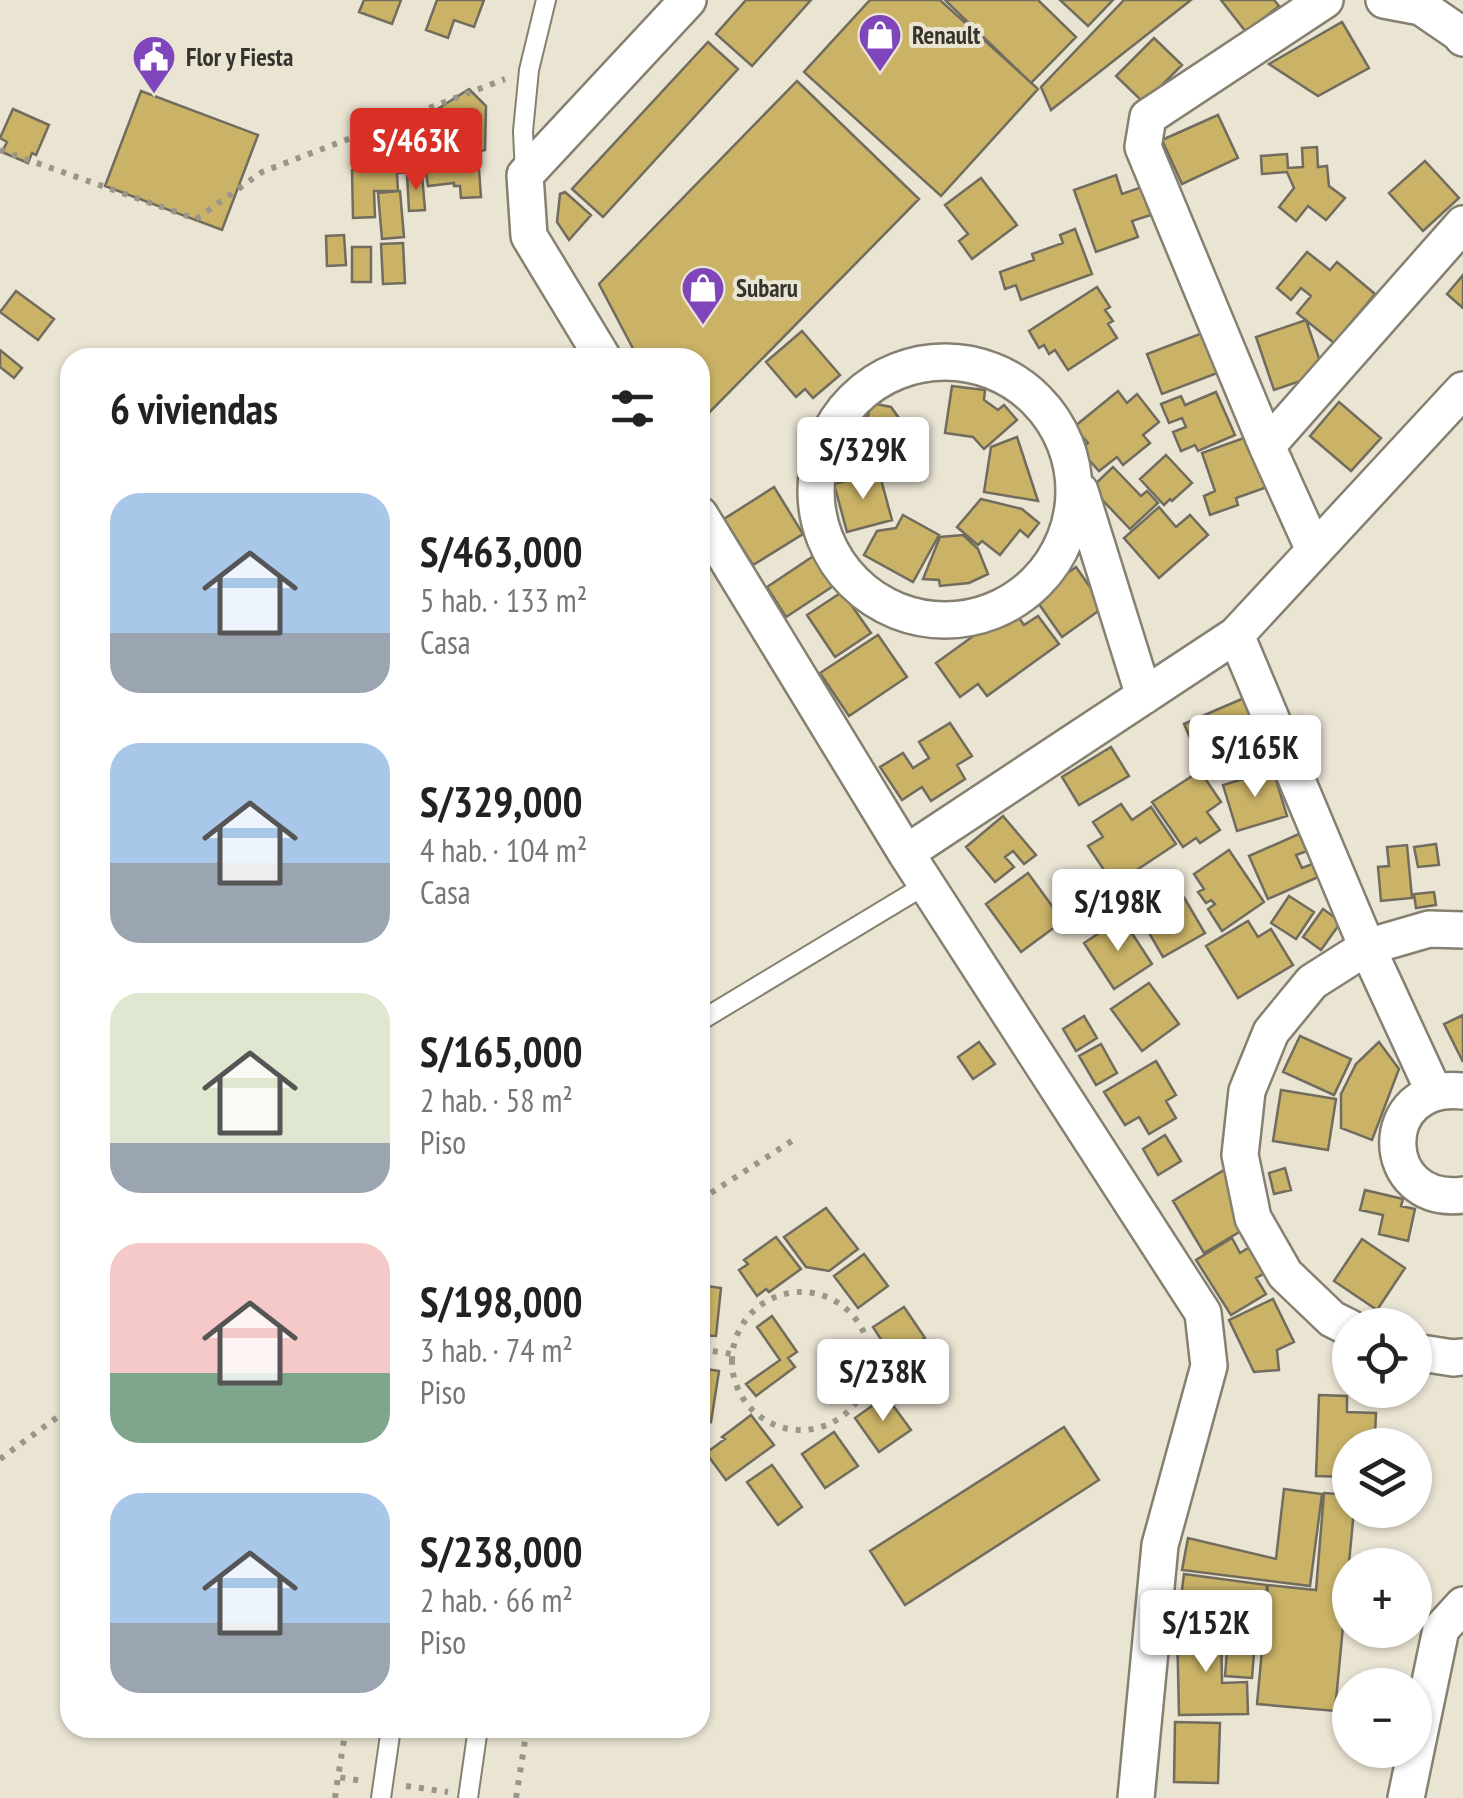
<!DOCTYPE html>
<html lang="es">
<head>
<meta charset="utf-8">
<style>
  :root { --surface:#fff; --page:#f6f6f6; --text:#222; --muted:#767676; --accent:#d93025 }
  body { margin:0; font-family:"PT Sans Narrow",sans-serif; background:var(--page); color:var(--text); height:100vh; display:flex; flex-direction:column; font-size:38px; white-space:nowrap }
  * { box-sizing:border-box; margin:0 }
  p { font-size:32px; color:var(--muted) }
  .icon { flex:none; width:55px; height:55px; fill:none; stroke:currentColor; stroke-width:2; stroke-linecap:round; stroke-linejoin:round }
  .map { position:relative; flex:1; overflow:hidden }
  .drawer { position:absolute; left:60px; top:348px; width:650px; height:1390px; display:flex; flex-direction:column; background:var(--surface); border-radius:30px; box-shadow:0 2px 8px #0004 }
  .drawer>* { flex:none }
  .buttons { position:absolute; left:1332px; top:1308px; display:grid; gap:20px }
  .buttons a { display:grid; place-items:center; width:100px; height:100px; border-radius:50%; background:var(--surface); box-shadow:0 2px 8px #0004; font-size:50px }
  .price { position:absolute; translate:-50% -85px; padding:0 22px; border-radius:10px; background:#fff; color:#222; font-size:32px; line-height:65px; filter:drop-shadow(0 2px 5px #0008) }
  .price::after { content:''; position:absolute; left:50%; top:60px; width:30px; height:22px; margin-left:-15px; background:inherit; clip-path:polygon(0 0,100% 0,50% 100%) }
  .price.selected { background:var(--accent); color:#fff }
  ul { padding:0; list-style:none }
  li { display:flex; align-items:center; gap:30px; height:250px; padding:0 50px }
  li span { display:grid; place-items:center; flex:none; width:280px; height:200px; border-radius:30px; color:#555 }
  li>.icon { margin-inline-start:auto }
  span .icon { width:120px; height:120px; fill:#fffc; stroke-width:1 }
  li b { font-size:42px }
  h2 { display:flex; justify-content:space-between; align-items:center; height:120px; padding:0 50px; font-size:42px }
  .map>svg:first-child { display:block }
  .building { fill:#cab367; stroke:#716c5d; stroke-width:2.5 }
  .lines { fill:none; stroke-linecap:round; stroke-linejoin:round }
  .service-casing { stroke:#858070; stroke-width:22 }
  .minor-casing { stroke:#858070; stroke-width:40 }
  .path { stroke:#9b968a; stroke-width:6; stroke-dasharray:5 8; stroke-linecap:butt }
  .service { stroke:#fff; stroke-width:18 }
  .minor { stroke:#fff; stroke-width:35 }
  .labels { text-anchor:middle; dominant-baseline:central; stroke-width:8; stroke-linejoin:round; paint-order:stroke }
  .poi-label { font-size:25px; font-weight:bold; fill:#36342d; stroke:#eae4d3; text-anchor:start }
</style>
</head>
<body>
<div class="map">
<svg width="1463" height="1798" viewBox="0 0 1463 1798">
  <rect width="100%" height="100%" fill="#eae4d3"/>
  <path class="building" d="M364,0H401L392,24L359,12Z
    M437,0H484L474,27L454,20L448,38L426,30Z
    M746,0H811L752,66L716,34Z
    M870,0H940L1038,89L941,196L804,72Z
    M945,0H1038L1076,37L1031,83Z
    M1060,0H1113L1088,26Z
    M1124,0H1191L1051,110L1041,87Z
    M1221,0H1274L1279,6L1246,32Z
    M1342,22L1369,68L1318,96L1269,64Z
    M1154,38L1182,65L1144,103L1116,76Z
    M708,42L738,69L603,217L572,189Z
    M797,81L919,199L700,422V358H638L599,284Z
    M469,89L486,106L485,150L421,165L417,147L422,144L411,126Z
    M141,91L258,135L222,230L105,186Z
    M13,109L49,125L36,155L32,153L28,163L2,152L7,142L0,138Z
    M1218,115L1238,158L1182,184L1162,140Z
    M412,144V172L397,173L398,191H374L375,217L353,218L352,170L377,169V160L392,159V145Z
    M1317,147L1318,167L1327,166L1329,186L1345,198L1326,220L1308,206L1296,221L1279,207L1294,188L1287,172L1262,174L1261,156L1287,154L1288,168L1303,167L1302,148Z
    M478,156L481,197L461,198L460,186H454V183L428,186L425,166Z
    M1425,161L1459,198L1423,231L1389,193Z
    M422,174L425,210L409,211L407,175Z
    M1116,175L1122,194L1145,186L1154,214L1132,221L1138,237L1096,252L1074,190Z
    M981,178L1017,225L972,259L959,241L968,234L945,205Z
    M400,191L404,237L382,239L378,193Z
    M565,192L591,215L569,240L557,222L560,194Z
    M1075,229L1092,274L1021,300L1016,285L1005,289L1000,272L1034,260L1032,254L1063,243L1060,235Z
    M344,235L346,265L327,266L326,236Z
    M403,243L405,283L383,284L381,244Z
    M352,247H371V282H352Z
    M1307,252L1330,270L1337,262L1375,294L1334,343L1297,313L1311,296L1301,288L1291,300L1277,288Z
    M1463,275V308L1447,294Z
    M1097,287L1110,307L1105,310L1113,321L1108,324L1117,338L1068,370L1055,350L1049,354L1044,345L1039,348L1029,331Z
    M16,291L54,319L38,340L0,312Z
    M1306,320L1324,373L1274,390L1256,337Z
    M802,331L840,375L813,398L805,389L796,397L766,362Z
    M1205,332L1220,372L1162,394L1147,354Z
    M0,350L22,368L14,378L0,367Z
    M952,386L985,390L984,400L998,410L1004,405L1017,420L984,449L973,437L945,433Z
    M1118,391L1127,403L1137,394L1159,422L1143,435L1150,443L1123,465L1117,457L1099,471L1080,450L1088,443L1074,427Z
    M1216,392L1235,435L1198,451L1195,445L1181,451L1173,432L1186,427L1182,418L1169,423L1161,404L1181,396L1185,405Z
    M1339,402L1381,438L1351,471L1310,436Z
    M871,403L891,407L917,443L881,462L845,455L853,413L868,416Z
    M1252,435L1270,486L1236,498L1238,505L1210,515L1204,496L1215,491L1202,453Z
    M1017,437L1038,501L984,492L991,447Z
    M1166,455L1192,483L1172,501L1170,499L1164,505L1140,479Z
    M1113,467L1141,496L1147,491L1158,503L1130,529L1091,488Z
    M879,472L892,520L847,532L834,484Z
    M774,487L803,534L753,565L724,519Z
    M981,499L1022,509L1039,523L1028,537L1020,530L1000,555L982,541L978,545L957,527Z
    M1159,507L1176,527L1190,515L1208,535L1159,578L1124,538Z
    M903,515L939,535L913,582L864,555L877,531L896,528Z
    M963,535L978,549L988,574L969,583L940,586L939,580L923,579L940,537Z
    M818,553L838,583L786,617L767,587Z
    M1076,567L1104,607L1062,637L1034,597Z
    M842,592L871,633L835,657L807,615Z
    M1012,608L1024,625L1038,616L1059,644L987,696L978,684L960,697L936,663Z
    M878,635L907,677L849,716L820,673Z
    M1244,698L1263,742L1204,768L1196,750L1202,747L1198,739L1192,742L1184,724Z
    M950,723L972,756L957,765L965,779L931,801L922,787L902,800L880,767L903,753L913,768L929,758L919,742Z
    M1111,747L1129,776L1079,805L1062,777Z
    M1273,770L1287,816L1237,831L1223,785Z
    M1200,771L1221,802L1207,812L1220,830L1200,843L1196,838L1183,847L1152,802Z
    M1121,804L1132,820L1151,807L1176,844L1114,885L1088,846L1103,837L1093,822Z
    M1003,816L1036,855L1024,864L1013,851L1005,857L1014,867L995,882L966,847Z
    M1299,834L1307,851L1296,855L1302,868L1312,864L1318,877L1268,899L1249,856Z
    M1436,844L1439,865L1418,867L1414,847Z
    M1407,845L1412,898L1381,901L1378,867L1389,866L1387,847Z
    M1229,850L1264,902L1222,931L1208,909L1215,904L1211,900L1206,903L1198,892L1204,889L1194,874Z
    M1028,873L1063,921L1021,952L986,904Z
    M1179,889L1205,933L1163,957L1137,912Z
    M1434,892L1436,905L1416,908L1414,894Z
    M1289,896L1314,912L1296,939L1271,923Z
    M1323,909L1341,922L1321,950L1303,937Z
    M1122,918L1152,964L1114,989L1084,943Z
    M1248,921L1258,937L1271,929L1293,965L1238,998L1206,946Z
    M1149,983L1179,1024L1142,1051L1111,1009Z
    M1463,1015V1062L1444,1024Z
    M1084,1016L1097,1038L1076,1051L1063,1029Z
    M1300,1036L1351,1059L1334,1095L1283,1072Z
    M979,1042L995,1064L973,1079L958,1057Z
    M1379,1042L1399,1069L1372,1140L1341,1128V1094L1356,1064Z
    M1101,1044L1117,1073L1096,1085L1079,1056Z
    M1156,1061L1176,1095L1166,1101L1176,1118L1149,1134L1139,1117L1125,1125L1104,1092Z
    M1281,1090L1336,1099L1328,1150L1273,1141Z
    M1165,1135L1181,1161L1158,1175L1143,1149Z
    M1285,1168L1291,1190L1274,1194L1269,1173Z
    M1224,1170L1256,1222L1204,1253L1173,1201Z
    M1365,1190L1403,1199L1401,1206L1415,1209L1408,1241L1379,1234L1383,1215L1360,1210Z
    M826,1208L858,1249L829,1271L806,1267L784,1237Z
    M776,1237L801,1269L769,1292L766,1289L757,1296L739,1270L748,1264L744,1260Z
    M1232,1238L1240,1253L1253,1245L1269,1271L1256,1278L1266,1294L1231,1315L1196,1260Z
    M1362,1239L1405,1268L1377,1310L1334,1281Z
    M864,1254L888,1286L858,1308L834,1276Z
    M700,1285L721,1288L716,1336L700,1335Z
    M1273,1299L1294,1342L1277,1350L1279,1370L1254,1372L1229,1320Z
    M904,1307L925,1338L893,1358L873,1327Z
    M772,1316L797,1352L788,1358L795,1367L756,1396L746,1384L780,1360L757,1327Z
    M700,1368L719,1371L711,1422L700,1417Z
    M1319,1395L1347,1396V1412L1376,1413L1375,1435H1387V1445H1350V1477L1316,1476Z
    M886,1396L911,1430L879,1452L855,1418Z
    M751,1415L774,1445L726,1480L706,1453L725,1439L722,1437Z
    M1064,1427L1099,1480L905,1605L870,1551Z
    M834,1432L858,1466L825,1488L802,1454Z
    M772,1465L802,1507L778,1525L747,1482Z
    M1284,1489L1322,1494L1310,1586L1182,1570L1188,1538L1276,1559Z
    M1324,1493L1350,1495V1510H1354L1335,1711L1257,1704L1268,1585L1316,1590Z
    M1184,1574L1267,1585L1262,1624L1179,1613Z
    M1221,1626L1222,1683L1247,1682L1248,1714L1179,1715L1177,1627Z
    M1229,1626L1256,1628L1252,1678L1225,1676Z
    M1175,1722L1220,1723L1218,1783L1174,1782Z"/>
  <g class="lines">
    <defs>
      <path id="service" d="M525,175L523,131L529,70L546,0
        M700,1021L927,884
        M381,1798L391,1728
        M468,1798L478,1728"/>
      <path id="minor" d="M1384,0L1421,7L1459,33L1463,38
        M603,358L529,236L525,175L688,0
        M816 491a129 129 0 1 1 258 0a129 129 0 1 1-258 0Z
        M1267,446L1463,224
        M1080,491L1144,696
        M700,515L906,853L1203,1313L1209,1366L1160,1545L1136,1798
        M1314,550L1267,446L1143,147L1148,117L1325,0
        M1236,635L1367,947L1434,1092
        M906,853L1236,635L1463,390
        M1463,1091C1375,1081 1377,1206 1463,1195
        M1350,1328L1332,1319L1285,1274L1253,1218L1240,1155L1247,1091L1271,1032L1312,982L1367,947L1429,929L1463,930
        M1415,1352L1453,1358L1463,1357
        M1406,1798L1441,1629L1463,1605"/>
    </defs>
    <use href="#service" class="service-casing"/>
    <use href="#minor" class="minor-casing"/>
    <path class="path" d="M0,150L196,219L262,172L505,79
      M700,1200L795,1139
      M732 1361a69 69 0 1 1 138 0a69 69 0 1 1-138 0Z
      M700,1349L731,1354
      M0,1459L70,1408
      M346,1728L338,1777L363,1781
      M406,1786L448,1792
      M335,1798L338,1777
      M516,1798L527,1728"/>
    <use href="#service" class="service"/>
    <use href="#minor" class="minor"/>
  </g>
  <defs>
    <symbol id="shop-pin" viewBox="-11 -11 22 30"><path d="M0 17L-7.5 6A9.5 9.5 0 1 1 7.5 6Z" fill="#7f45bb" stroke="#eae4d3"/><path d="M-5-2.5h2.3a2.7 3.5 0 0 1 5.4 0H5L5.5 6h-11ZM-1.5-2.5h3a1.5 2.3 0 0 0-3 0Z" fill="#fff"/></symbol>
    <symbol id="civic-pin" viewBox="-11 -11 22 30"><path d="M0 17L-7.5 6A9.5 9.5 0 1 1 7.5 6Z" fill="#7f45bb" stroke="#eae4d3"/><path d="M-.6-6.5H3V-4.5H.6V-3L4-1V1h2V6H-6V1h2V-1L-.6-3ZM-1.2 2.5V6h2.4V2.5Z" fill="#fff"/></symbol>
  </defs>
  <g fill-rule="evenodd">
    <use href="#shop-pin" x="855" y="10" width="50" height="68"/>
    <use href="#civic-pin" x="129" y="32" width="50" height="68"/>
    <use href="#shop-pin" x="678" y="263" width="50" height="68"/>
  </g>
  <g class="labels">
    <g class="poi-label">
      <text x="912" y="35">Renault</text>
      <text x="186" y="57">Flor y Fiesta</text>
      <text x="736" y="288">Subaru</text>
    </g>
  </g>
</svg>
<div class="buttons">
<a><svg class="icon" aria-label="locate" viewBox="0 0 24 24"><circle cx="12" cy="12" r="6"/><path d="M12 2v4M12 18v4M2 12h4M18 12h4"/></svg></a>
<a><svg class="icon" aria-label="layers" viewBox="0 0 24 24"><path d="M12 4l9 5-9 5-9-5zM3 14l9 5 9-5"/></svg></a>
<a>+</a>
<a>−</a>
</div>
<b class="price selected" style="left:416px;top:193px">S/463K</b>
<b class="price" style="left:863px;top:502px">S/329K</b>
<b class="price" style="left:1255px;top:800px">S/165K</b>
<b class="price" style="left:1118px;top:954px">S/198K</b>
<b class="price" style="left:883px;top:1424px">S/238K</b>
<b class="price" style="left:1206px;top:1675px">S/152K</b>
<section class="drawer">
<h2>6 viviendas<svg class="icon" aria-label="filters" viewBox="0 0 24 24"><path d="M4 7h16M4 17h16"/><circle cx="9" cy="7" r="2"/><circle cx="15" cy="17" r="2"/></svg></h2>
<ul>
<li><span style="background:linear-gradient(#a9c7e8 70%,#9aa5b1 0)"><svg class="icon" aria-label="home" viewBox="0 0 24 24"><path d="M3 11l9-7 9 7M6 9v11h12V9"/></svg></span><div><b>S/463,000</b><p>5 hab. · 133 m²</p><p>Casa</p></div></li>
<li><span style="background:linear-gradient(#a9c7e8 60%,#9aa5b1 0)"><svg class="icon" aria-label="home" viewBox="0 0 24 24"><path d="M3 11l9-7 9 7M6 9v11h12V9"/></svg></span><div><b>S/329,000</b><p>4 hab. · 104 m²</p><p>Casa</p></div></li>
<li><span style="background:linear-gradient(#dfe7d0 75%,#9aa5b1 0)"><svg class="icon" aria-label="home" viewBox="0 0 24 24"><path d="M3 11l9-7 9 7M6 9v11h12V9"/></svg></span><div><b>S/165,000</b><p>2 hab. · 58 m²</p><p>Piso</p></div></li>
<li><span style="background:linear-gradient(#f6c9c9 65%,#7fa58c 0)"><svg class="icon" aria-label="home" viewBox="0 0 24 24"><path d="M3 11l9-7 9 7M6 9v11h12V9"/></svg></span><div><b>S/198,000</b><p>3 hab. · 74 m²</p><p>Piso</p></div></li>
<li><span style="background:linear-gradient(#a9c7e8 65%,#9aa5b1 0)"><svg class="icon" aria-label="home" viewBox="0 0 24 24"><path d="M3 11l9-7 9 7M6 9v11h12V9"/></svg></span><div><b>S/238,000</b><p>2 hab. · 66 m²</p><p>Piso</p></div></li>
</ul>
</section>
</div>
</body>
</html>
